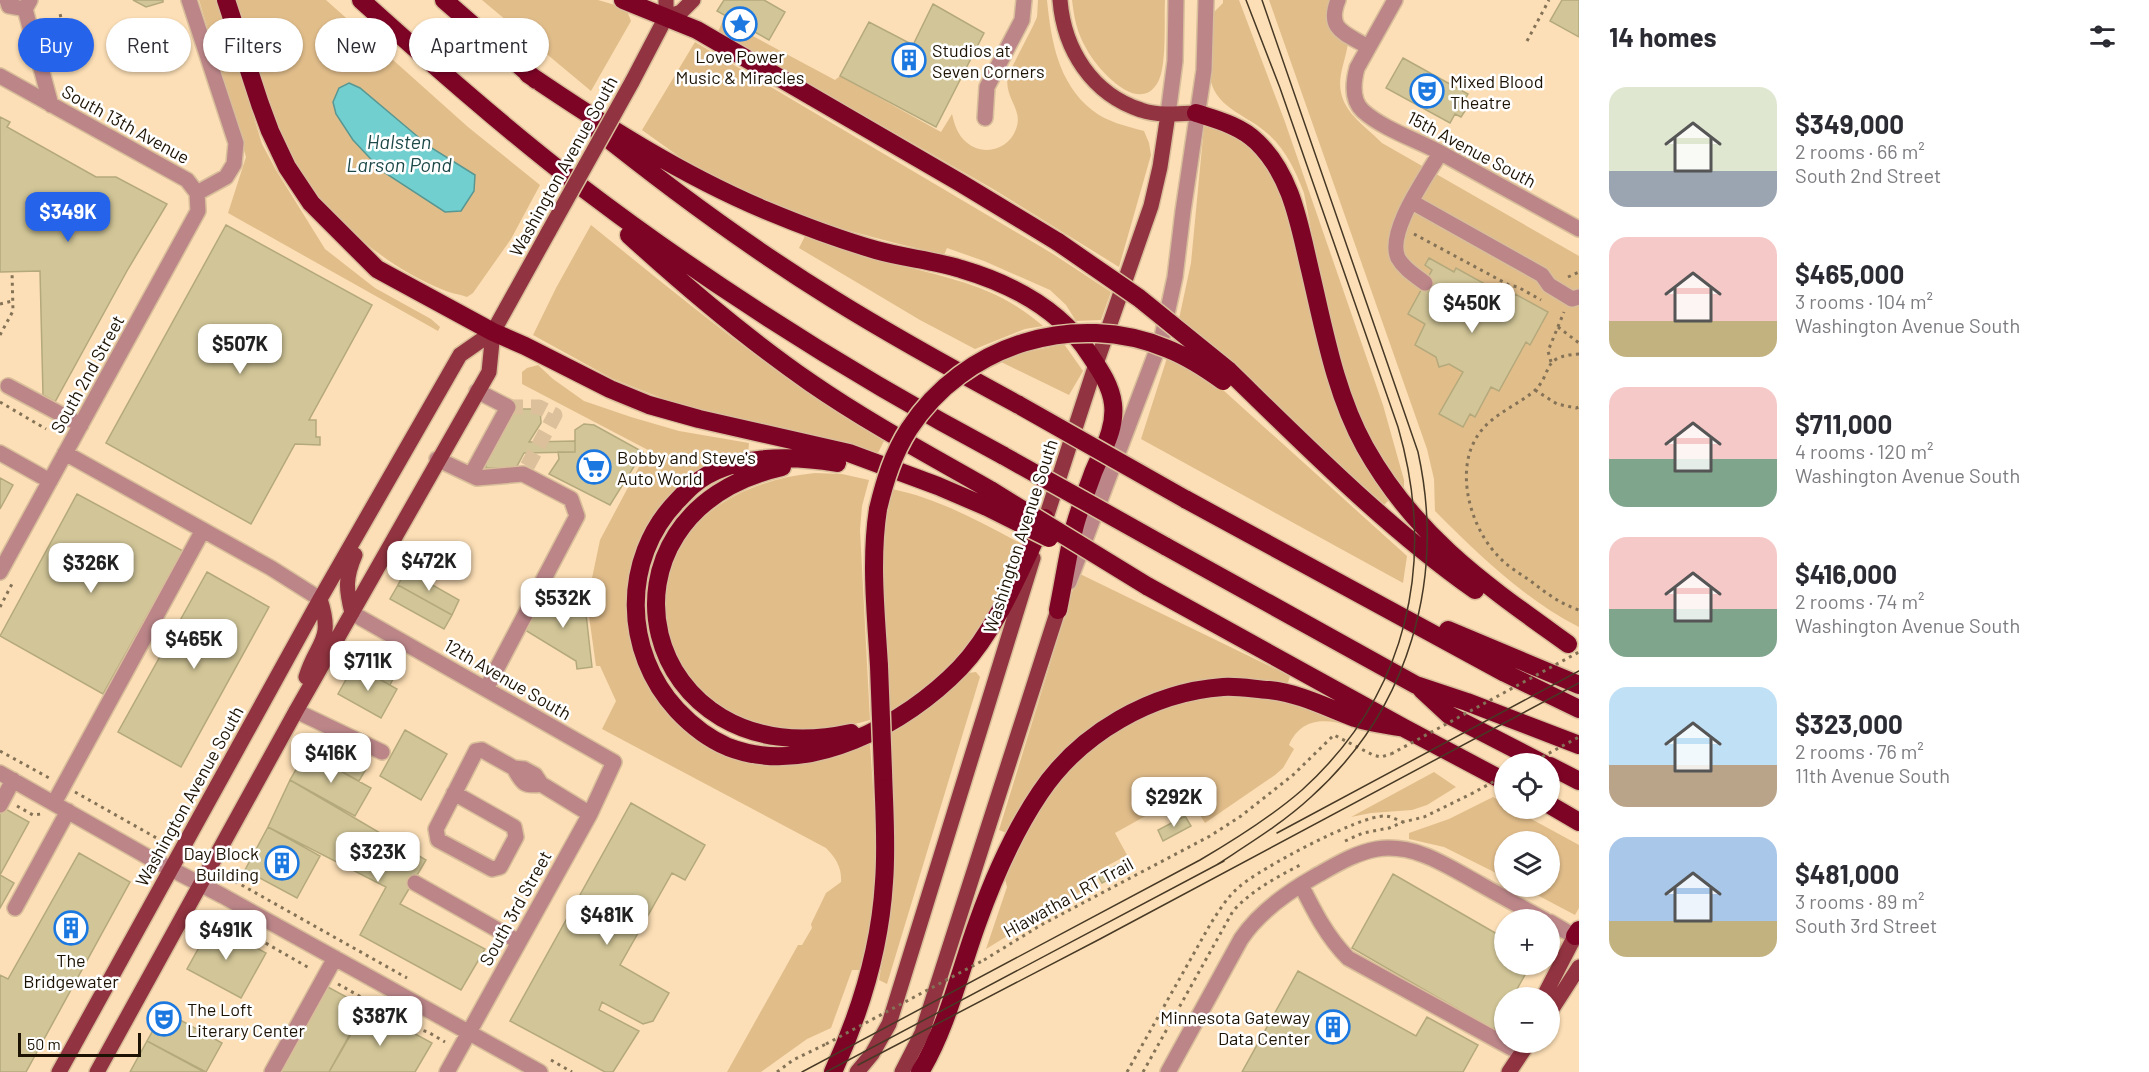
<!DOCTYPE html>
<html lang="en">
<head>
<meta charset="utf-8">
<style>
  :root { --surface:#fff; --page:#f7f7f7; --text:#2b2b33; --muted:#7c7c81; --accent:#2563eb }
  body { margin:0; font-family:Barlow,sans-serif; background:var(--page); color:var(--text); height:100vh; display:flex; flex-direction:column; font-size:22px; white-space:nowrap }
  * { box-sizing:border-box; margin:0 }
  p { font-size:20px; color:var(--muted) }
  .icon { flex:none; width:33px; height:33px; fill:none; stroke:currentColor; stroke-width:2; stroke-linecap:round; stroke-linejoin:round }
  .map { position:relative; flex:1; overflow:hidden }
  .sheet { display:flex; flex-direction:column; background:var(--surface); width:570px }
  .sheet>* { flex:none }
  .hud { position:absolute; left:18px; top:18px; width:570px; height:54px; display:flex; gap:12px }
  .buttons { position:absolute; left:1494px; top:753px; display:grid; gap:12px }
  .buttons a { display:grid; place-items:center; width:66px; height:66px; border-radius:50%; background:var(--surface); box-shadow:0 2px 4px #0004; font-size:30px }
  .scale { position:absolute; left:18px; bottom:15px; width:123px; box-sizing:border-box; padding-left:6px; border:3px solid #1d1304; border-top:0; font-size:16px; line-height:21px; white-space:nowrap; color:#1d1304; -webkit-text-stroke:4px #fff; paint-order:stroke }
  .price { position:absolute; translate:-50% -51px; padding:0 14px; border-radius:12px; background:#fff; color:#222; font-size:20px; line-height:39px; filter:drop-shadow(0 2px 3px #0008) }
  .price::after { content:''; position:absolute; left:50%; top:36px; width:18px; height:14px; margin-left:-9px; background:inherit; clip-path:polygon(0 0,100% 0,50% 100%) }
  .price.current { background:var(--accent); color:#fff }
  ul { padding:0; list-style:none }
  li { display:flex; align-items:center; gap:18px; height:150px; padding:0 30px }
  li span { display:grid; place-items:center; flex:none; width:168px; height:120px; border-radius:18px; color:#555 }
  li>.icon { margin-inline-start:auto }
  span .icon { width:72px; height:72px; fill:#fffc; stroke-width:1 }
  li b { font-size:26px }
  h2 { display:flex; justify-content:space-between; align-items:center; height:72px; padding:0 30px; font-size:26px }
  .tag { padding:0 21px; border-radius:27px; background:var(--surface); box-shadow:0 2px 4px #0004; font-size:21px; line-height:54px }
  .tag.current { background:var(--accent); color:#fff }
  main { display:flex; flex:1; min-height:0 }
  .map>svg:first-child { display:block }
  .green { fill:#e1bd8a; fill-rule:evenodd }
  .water { fill:#72cfcf; stroke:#589792; stroke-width:1.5 }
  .building { fill:#d2c698; stroke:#b4a97c; stroke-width:1.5 }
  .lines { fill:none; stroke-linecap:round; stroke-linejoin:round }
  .minor-tunnel { stroke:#dbc09b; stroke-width:15; stroke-dasharray:15 8; stroke-linecap:butt }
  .minor-casing { stroke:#d8be9a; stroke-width:18 }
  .major-casing { stroke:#d8be9a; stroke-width:18 }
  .highway-casing { stroke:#d8be9a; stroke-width:21 }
  .path { stroke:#847257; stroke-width:3; stroke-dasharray:3 4.5; stroke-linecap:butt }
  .minor { stroke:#bc8689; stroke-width:15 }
  .major { stroke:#913340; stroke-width:15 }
  .highway { stroke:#7e0426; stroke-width:18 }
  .tram { stroke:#473925; stroke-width:1.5 }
  .major-bridge-casing { stroke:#d8be9a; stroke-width:18; stroke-linecap:butt }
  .highway-bridge-casing { stroke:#d8be9a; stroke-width:21; stroke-linecap:butt }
  .path-bridge { stroke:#847257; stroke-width:3; stroke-dasharray:3 4.5; stroke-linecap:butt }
  .major-bridge { stroke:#913340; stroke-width:15 }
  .highway-bridge { stroke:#7e0426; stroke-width:18 }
  .labels { text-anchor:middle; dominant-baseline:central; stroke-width:5; stroke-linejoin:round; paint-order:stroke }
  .poi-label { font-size:18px; fill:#1d1304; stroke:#fff; text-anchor:start }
  .street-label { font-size:18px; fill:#1d1304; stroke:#fff }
  .water-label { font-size:20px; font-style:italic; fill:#1e4949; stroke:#fff }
</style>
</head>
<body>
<main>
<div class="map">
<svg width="1579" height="1072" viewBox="0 0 1579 1072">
  <rect width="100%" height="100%" fill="#fcdfb6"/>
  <path class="green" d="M199,0H218L262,144L276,170L325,249L375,288L431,319L440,327L438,331L228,213L246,157Z
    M236,0H326L468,127L540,185L511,239L473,293L467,297C459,294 449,293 441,289C370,259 306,198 277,126C261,85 252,41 236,0ZM349,83L360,88L430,147L475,175L353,140Z
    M482,0H598L622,7L627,11L631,21L591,91Z
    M1038,0H1047C1051,40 1058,83 1092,110C1107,122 1126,126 1144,131L1149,143L1151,155L1119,267L993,189L718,32L723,20L835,80L840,76L941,132L952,114C954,122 956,131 963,139C979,157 1008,152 1016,129C1024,109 1003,98 1008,75L1033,26L1037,17Z
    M1072,0H1165C1164,20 1167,66 1158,82C1139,117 1096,68 1086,48C1077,33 1074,17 1072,0Z
    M1223,0H1239L1285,122L1383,405L1404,480V494L1383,465L1359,418L1334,349L1304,193C1295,170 1286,150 1268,134C1249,116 1218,109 1211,82C1206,60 1212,34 1214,12L1223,3Z
    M1269,0H1333C1322,22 1329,29 1348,42C1347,53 1343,63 1341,74C1335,108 1361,122 1382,143L1579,256V627C1523,598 1479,555 1435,511L1434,479L1427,449Z
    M695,42L1053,254L1111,292L1101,320L1076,321L1066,305L1050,290L984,261L947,248L944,255C862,235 776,215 702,172C682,159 662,144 642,130Z
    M1209,124C1220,129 1233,134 1243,140C1263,153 1273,178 1282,199L1313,316L1390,499L1384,505L1229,362L1179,319L1191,263L1204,126Z
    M591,225C686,302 779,379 884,441L876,457L666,400L611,378L533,335L556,288Z
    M806,234C834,244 862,254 890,262C948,279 995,284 1043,326L1025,329L975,349L920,320L799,248Z
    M1064,344L1083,371L1069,395L1001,362L1018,354Z
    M1167,358L1188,368L1222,389L1407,556L1403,583L1141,439Z
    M538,365L553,379L584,401L631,417L679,431L749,443L748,454L697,476L629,593L675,716L780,764L810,763L840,756L870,742C873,795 879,849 875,902C873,926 867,948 862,970H852L831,1028L807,1039L761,1072H727L798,945H802L812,928L811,924L826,893L841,882C842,868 836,858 826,848L602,729L616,701L600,666H596L587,602L600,540L648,450L522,384V372L527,368Z
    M815,473L842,474L869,480L862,506L860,530L870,720C837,730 804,733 771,727C764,726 755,726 748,723C739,719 730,712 721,706C715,703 707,699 701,695C696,690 671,651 670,645C668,638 668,629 667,622C656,529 732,481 815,473Z
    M892,489C940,499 978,521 1022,544L1006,584L971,644L928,689L889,713L881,561L882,525Z
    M1078,573L1290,676L1287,686L1249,679L1201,682L1110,716L1009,834L999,830Z
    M976,672L980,677L887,984L879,980L892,904L894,855L891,733C922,715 944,699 968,673Z
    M1249,695L1275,696L1352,719L1349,726C1325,718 1301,718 1289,745L1294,749L1283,768L1275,775L1205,823L1195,807L1176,799L1115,833L1127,855L1089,876L1093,884L986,949L1007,887L1005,879C1017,851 1028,821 1046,796C1078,752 1131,714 1185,702C1206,697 1227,696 1249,695Z
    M1434,772L1456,787L1427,805L1412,810L1371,813L1351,817Z
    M1493,797L1504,803V808L1513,809L1579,845V908L1575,915L1522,887L1550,886V842H1504V877L1444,847L1409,839V833L1449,819Z"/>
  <path class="water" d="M349,83L360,88L430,147L475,175L474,191L461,211L445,212L382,171L353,140L336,114L333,102L339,88Z"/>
  <path class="building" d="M133,0H163V2L146,7Z
    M724,0H764L785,12L769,40L717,11Z
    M1562,0H1579V37L1550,21Z
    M933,4L984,33L936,127L840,76L869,22L913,45Z
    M1403,58L1468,94L1460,108L1465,111L1461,117L1455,114L1450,123L1386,88Z
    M0,117L10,122L7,127L96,177H116L167,204L128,269L55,402L43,395L40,271L0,272Z
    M226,225L372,305L309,420H316V437H320V445L295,444L251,524L106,443Z
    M1429,258L1454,272L1456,268L1512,299L1515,294L1548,312L1530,345L1526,342L1499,391L1491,387L1475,417L1470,414L1463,427L1439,414L1463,372L1449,364L1439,367L1436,357L1415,345L1425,324L1408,314L1432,270L1425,265Z
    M511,409H540L541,423L529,442L575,441V452L524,453L516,468H486V455Z
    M584,424L594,425L643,452L610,505L549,474L559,459L558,452H575V430Z
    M0,478L13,485L0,509Z
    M77,494L183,551L103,694L0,636Z
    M406,570L459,600L452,615L398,585Z
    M207,572L269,607L181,767L118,732Z
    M398,585L452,615L444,629L390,599Z
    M547,590L573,607L585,605L592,667L577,669L576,661L525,630Z
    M362,651L397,671L390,685L354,665Z
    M354,665L397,689L381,718L338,694Z
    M405,730L447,754L421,800L380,776Z
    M313,739L366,769L359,781L306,752Z
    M306,752L371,788L355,816L290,780Z
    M290,780L426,860L400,904L485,949L461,990L360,935L386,887L268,827Z
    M631,803L705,845L685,880L672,873L620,965L669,993L653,1021L643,1024L602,1002L599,1010L639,1031L613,1072H605L510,1021Z
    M2,807L29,822L0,875L14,883L0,908V811Z
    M1185,816L1191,826L1163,841L1158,830Z
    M268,827L320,856L297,898L245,870Z
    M79,853L130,882L26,1072H0V975L8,979Z
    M1119,864L1123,872L1102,883L1098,876Z
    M1393,874L1504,938V964H1531L1512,998H1504V1011L1494,1030L1352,948Z
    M212,924L266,953L241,998L187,969Z
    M1298,971L1416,1036L1427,1017L1478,1045L1463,1072H1242Z
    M326,986L352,1000L340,1022L354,1029L329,1072H278Z
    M365,1007L432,1043L415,1072H329Z
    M164,1011L222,1043L206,1072L147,1041Z
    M147,1041L204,1072H130Z"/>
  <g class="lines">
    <path class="minor-tunnel" d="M508,407H539L555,415L523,474"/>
    <defs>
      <path id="minor" d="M7,0L9,6L25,9
        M30,0L25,9L51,105
        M189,0L236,143L234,164L226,177L197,193
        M1338,0C1326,30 1345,33 1368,47
        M1395,0L1357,68C1353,83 1351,100 1363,111C1383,129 1417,140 1441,153C1487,178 1533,204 1579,229
        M0,76L187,180L197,193
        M1168,114L1175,61L1176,0
        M985,118L987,87L1022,20L1024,0
        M1412,202L1542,275L1549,285L1572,299L1579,297
        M1425,283C1416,276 1404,269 1398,258C1386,232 1427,176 1440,153
        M8,386L81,425
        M0,453L50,481
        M65,453L271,568L320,599
        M437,459L477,478L523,474L571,499L577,516L486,689
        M471,475L508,407L477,391
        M0,572L198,211L197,193
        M1069,582L1162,337L1175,277L1183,211L1204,70L1206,0
        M352,613L614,762L590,814L447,1072
        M296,711L382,752
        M514,768C522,782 523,787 541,784
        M0,773L148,857L223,896L540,1072
        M454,793L514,827L516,837L500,867L492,869L438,840L436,829L476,751L482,750L514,768L524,769L535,775L541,784L590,814
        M54,803L203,530
        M0,805L13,780
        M415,883L519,942
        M1301,885C1314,911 1327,937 1348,958L1515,1050
        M15,908L68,811
        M1550,922L1579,939
        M272,1072L335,958
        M1168,1072L1241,939C1259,912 1286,893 1314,877C1334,866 1354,853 1377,849C1415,843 1449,867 1480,884C1501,896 1523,908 1545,920"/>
      <path id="major" d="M1060,0C1064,50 1092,94 1141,110C1158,116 1178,114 1196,113
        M666,17L681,12L693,0
        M632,82L666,17V0
        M1042,530L1096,364L1151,206L1160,167L1168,114
        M352,613C346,589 345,578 355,555
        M306,677C317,641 334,642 320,599
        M1543,998L1575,936
        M1550,1012L1579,967
        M59,1072L320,599L460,355L493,332
        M97,1072L296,711L489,372L493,332L549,231
        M857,1072L872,1054L889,1024L1033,558
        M902,1072L922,1033L1058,610
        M1509,1072L1529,1042"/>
      <path id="highway" d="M226,0L260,104L270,131L287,167L311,203L377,269L493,332L525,346L610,389L649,405L699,419L849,453L938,486L987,507
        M361,0C431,63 501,125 576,183C711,286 854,376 1004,456
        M444,0L536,80
        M623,0L697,30L959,182L1058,242
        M528,74C603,125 682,175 765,210C801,225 838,239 876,250C904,258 933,260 961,269C1012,284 1061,310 1090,355C1100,370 1111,386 1113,404C1116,429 1102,451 1093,473C1087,490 1080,507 1075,525C1068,552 1064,581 1058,610
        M1196,113C1218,120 1241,126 1257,142C1292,176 1299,224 1310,270C1324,329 1335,393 1365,447C1416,538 1486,585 1568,644
        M592,126C669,188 749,247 833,299C894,337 956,371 1019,405
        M629,235C687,288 746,338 811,383C869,423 931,456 992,491
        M1228,370C1305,445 1387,528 1475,590
        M837,463C792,455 730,454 693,485C687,490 682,496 677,501C621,559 623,652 677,710C692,726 709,739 728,747C808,778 906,724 960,668C997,629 1022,566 1045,518
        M782,467C577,514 638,779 851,733
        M1185,499L1505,673L1579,709
        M878,509C870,561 876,614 879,666
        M1165,546L1416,685L1467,702L1579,745
        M1147,586L1404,728L1504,781
        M1448,630L1579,685
        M1422,690L1449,715L1544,764
        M1550,766L1579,781
        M1550,805L1579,822
        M1575,936L1579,930
        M833,1072C861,1011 880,949 884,882C887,845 884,808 883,771
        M920,1072C946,1030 960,971 977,924C993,879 1013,833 1040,793C1080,733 1152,692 1223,687C1238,686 1254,689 1269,690C1299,693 1326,707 1355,718C1370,723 1388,725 1404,728"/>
    </defs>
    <use href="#minor" class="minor-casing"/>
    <use href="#major" class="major-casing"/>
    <use href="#highway" class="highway-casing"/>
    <path class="path" d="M59,16L63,15
      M1527,41L1549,0
      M1414,234L1509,285L1518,287L1541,300
      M1568,277L1579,272
      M0,304L12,301
      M1558,327L1579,343
      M0,335L13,311L12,271
      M1579,354C1539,356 1554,374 1533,392C1513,408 1486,417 1474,442C1456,477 1472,530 1499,557C1508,567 1521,574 1532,582C1547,594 1561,604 1579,610
      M1551,362L1548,351L1564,312
      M1535,390L1557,404L1576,408L1579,407
      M0,402L46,429
      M0,607L13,582
      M0,751L51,779
      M75,792L169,845
      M17,806L33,815L41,814
      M1345,841L1363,833L1389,828L1403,822L1424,817L1471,794
      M222,874L407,978
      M237,921L241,929L311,969
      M984,960L1041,925L1210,836L1241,816L1293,775L1334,735L1373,755L1381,757L1391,754
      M338,984L418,1029L428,1032L445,1042
      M551,1060L572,1072
      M777,1072L793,1060L826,1044
      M1127,1072L1211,923C1219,911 1227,897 1239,887C1259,869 1360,815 1385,816C1391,816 1397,820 1403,822
      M1143,1072L1233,911C1252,890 1277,877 1302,864"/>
    <use href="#minor" class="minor"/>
    <use href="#major" class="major"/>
    <use href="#highway" class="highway"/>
    <path class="tram" d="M1277,833L1579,671
      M1218,864C1250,843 1283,823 1311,797C1409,709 1446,580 1418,452L1262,0
      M858,1065L1100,939L1579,683
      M802,1072L1200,860C1236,839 1271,817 1302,790C1408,694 1437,562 1398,427L1280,88L1246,0
      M826,1072L1224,861"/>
    <defs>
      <path id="major-bridge" d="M549,231L632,82"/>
      <path id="highway-bridge" d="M1058,242L1139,298L1228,370
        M1019,405L1185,499
        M1004,456L1165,546
        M992,491L1147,586
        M987,507L1049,538
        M878,509C885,480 893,454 909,429C964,344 1075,310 1168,349C1188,357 1205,368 1223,381
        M879,666L883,771"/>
    </defs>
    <use href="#major-bridge" class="major-bridge-casing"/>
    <use href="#highway-bridge" class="highway-bridge-casing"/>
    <path class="path-bridge" d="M1391,754L1579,652
      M1529,764L1579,737
      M1471,794L1504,776
      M826,1044L982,961"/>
    <use href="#major-bridge" class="major-bridge"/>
    <use href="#highway-bridge" class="highway-bridge"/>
  </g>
  <defs>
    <symbol id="sight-ring" viewBox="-11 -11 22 22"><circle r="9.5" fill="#fff" stroke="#1c78e1" stroke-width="1.5"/><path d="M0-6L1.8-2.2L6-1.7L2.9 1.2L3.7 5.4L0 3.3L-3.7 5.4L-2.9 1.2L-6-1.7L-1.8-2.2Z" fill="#1c78e1"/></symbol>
    <symbol id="building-ring" viewBox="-11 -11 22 22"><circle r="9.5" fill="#fff" stroke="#1c78e1" stroke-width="1.5"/><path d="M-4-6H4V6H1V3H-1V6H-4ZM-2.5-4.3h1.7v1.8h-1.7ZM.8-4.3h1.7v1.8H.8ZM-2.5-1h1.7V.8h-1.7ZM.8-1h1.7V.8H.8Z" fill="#1c78e1"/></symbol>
    <symbol id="theatre-ring" viewBox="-11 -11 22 22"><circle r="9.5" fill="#fff" stroke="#1c78e1" stroke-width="1.5"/><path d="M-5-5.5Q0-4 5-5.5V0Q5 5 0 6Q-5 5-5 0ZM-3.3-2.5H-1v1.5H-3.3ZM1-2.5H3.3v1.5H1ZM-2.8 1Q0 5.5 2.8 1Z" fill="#1c78e1"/></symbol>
    <symbol id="supermarket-ring" viewBox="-11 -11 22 22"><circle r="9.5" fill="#fff" stroke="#1c78e1" stroke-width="1.5"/><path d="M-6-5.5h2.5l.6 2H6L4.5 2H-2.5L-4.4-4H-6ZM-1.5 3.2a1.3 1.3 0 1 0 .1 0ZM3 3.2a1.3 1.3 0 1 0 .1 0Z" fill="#1c78e1"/></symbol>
  </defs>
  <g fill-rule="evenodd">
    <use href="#sight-ring" x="721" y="5" width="38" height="38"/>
    <use href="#building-ring" x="890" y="41" width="38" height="38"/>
    <use href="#theatre-ring" x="1408" y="72" width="38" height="38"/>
    <use href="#supermarket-ring" x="575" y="448" width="38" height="38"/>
    <use href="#building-ring" x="263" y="844" width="38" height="38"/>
    <use href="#building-ring" x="52" y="909" width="38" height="38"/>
    <use href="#theatre-ring" x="145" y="1000" width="38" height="38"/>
    <use href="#building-ring" x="1314" y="1008" width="38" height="38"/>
  </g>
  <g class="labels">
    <g class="poi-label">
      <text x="932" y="50">Studios at<tspan x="932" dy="21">Seven Corners</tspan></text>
      <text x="740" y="56" text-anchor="middle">Love Power<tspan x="740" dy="21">Music &amp; Miracles</tspan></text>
      <text x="1450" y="81">Mixed Blood<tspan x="1450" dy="21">Theatre</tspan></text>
      <text x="617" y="457">Bobby and Steve's<tspan x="617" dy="21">Auto World</tspan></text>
      <text x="259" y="853" text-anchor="end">Day Block<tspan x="259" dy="21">Building</tspan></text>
      <text x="71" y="960" text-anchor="middle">The<tspan x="71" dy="21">Bridgewater</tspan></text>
      <text x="187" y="1009">The Loft<tspan x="187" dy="21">Literary Center</tspan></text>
      <text x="1310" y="1017" text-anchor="end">Minnesota Gateway<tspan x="1310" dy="21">Data Center</tspan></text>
    </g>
    <g class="street-label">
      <text transform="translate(126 124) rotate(29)">South 13th Avenue</text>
      <text transform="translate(1472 149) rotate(28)">15th Avenue South</text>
      <text transform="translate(563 166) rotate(-61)">Washington Avenue South</text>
      <text transform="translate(87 374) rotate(-61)">South 2nd Street</text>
      <text transform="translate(1020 536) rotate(-72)">Washington Avenue South</text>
      <text transform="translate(508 679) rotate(30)">12th Avenue South</text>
      <text transform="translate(189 796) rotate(-61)">Washington Avenue South</text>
      <text transform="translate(1068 897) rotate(-29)">Hiawatha LRT Trail</text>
      <text transform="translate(515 908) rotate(-61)">South 3rd Street</text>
    </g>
    <g class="water-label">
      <text x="399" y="141">Halsten<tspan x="399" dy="23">Larson Pond</tspan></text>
    </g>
  </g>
</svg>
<div class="buttons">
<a><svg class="icon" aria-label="locate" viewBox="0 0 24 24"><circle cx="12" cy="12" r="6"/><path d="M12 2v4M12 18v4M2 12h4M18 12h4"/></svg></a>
<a><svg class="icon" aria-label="layers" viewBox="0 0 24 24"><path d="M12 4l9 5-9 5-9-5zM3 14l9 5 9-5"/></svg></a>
<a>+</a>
<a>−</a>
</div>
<div class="scale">50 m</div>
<b class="price current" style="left:68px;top:243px">$349K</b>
<b class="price" style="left:1472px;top:334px">$450K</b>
<b class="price" style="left:240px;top:375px">$507K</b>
<b class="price" style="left:429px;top:592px">$472K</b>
<b class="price" style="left:91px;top:594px">$326K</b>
<b class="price" style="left:563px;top:629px">$532K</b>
<b class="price" style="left:194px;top:670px">$465K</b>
<b class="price" style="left:368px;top:692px">$711K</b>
<b class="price" style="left:331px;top:784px">$416K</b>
<b class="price" style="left:1174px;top:828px">$292K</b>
<b class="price" style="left:378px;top:883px">$323K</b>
<b class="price" style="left:607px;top:946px">$481K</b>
<b class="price" style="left:226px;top:961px">$491K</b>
<b class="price" style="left:380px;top:1047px">$387K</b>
<div class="hud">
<a class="tag current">Buy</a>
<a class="tag">Rent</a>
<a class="tag">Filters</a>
<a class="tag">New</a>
<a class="tag">Apartment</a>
</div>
</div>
<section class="sheet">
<h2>14 homes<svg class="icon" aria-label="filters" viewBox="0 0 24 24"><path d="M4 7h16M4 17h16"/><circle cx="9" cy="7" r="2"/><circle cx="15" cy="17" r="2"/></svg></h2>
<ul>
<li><span style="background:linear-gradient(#dfe7d0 70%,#9aa5b1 0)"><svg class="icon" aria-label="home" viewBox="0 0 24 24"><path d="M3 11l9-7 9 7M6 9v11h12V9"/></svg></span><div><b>$349,000</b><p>2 rooms · 66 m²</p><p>South 2nd Street</p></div></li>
<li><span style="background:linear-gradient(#f6c9c9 70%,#c2b280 0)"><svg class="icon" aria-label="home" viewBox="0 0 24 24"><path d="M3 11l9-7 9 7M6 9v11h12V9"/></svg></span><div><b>$465,000</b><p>3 rooms · 104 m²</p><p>Washington Avenue South</p></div></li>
<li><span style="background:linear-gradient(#f6c9c9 60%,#7fa58c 0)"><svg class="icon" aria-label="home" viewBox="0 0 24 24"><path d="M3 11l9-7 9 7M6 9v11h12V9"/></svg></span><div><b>$711,000</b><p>4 rooms · 120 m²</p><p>Washington Avenue South</p></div></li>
<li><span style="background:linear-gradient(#f6c9c9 60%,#7fa58c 0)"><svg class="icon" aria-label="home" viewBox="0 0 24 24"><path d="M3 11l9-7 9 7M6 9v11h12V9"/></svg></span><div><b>$416,000</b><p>2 rooms · 74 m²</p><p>Washington Avenue South</p></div></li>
<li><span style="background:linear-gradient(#bfe0f5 65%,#b9a48a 0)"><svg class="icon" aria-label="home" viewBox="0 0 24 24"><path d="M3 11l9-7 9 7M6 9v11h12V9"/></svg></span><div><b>$323,000</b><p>2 rooms · 76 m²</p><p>11th Avenue South</p></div></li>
<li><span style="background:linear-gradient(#a9c7e8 70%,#c2b280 0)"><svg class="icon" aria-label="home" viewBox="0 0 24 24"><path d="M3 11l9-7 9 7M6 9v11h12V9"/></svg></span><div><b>$481,000</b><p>3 rooms · 89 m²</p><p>South 3rd Street</p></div></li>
</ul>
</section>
</main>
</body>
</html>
